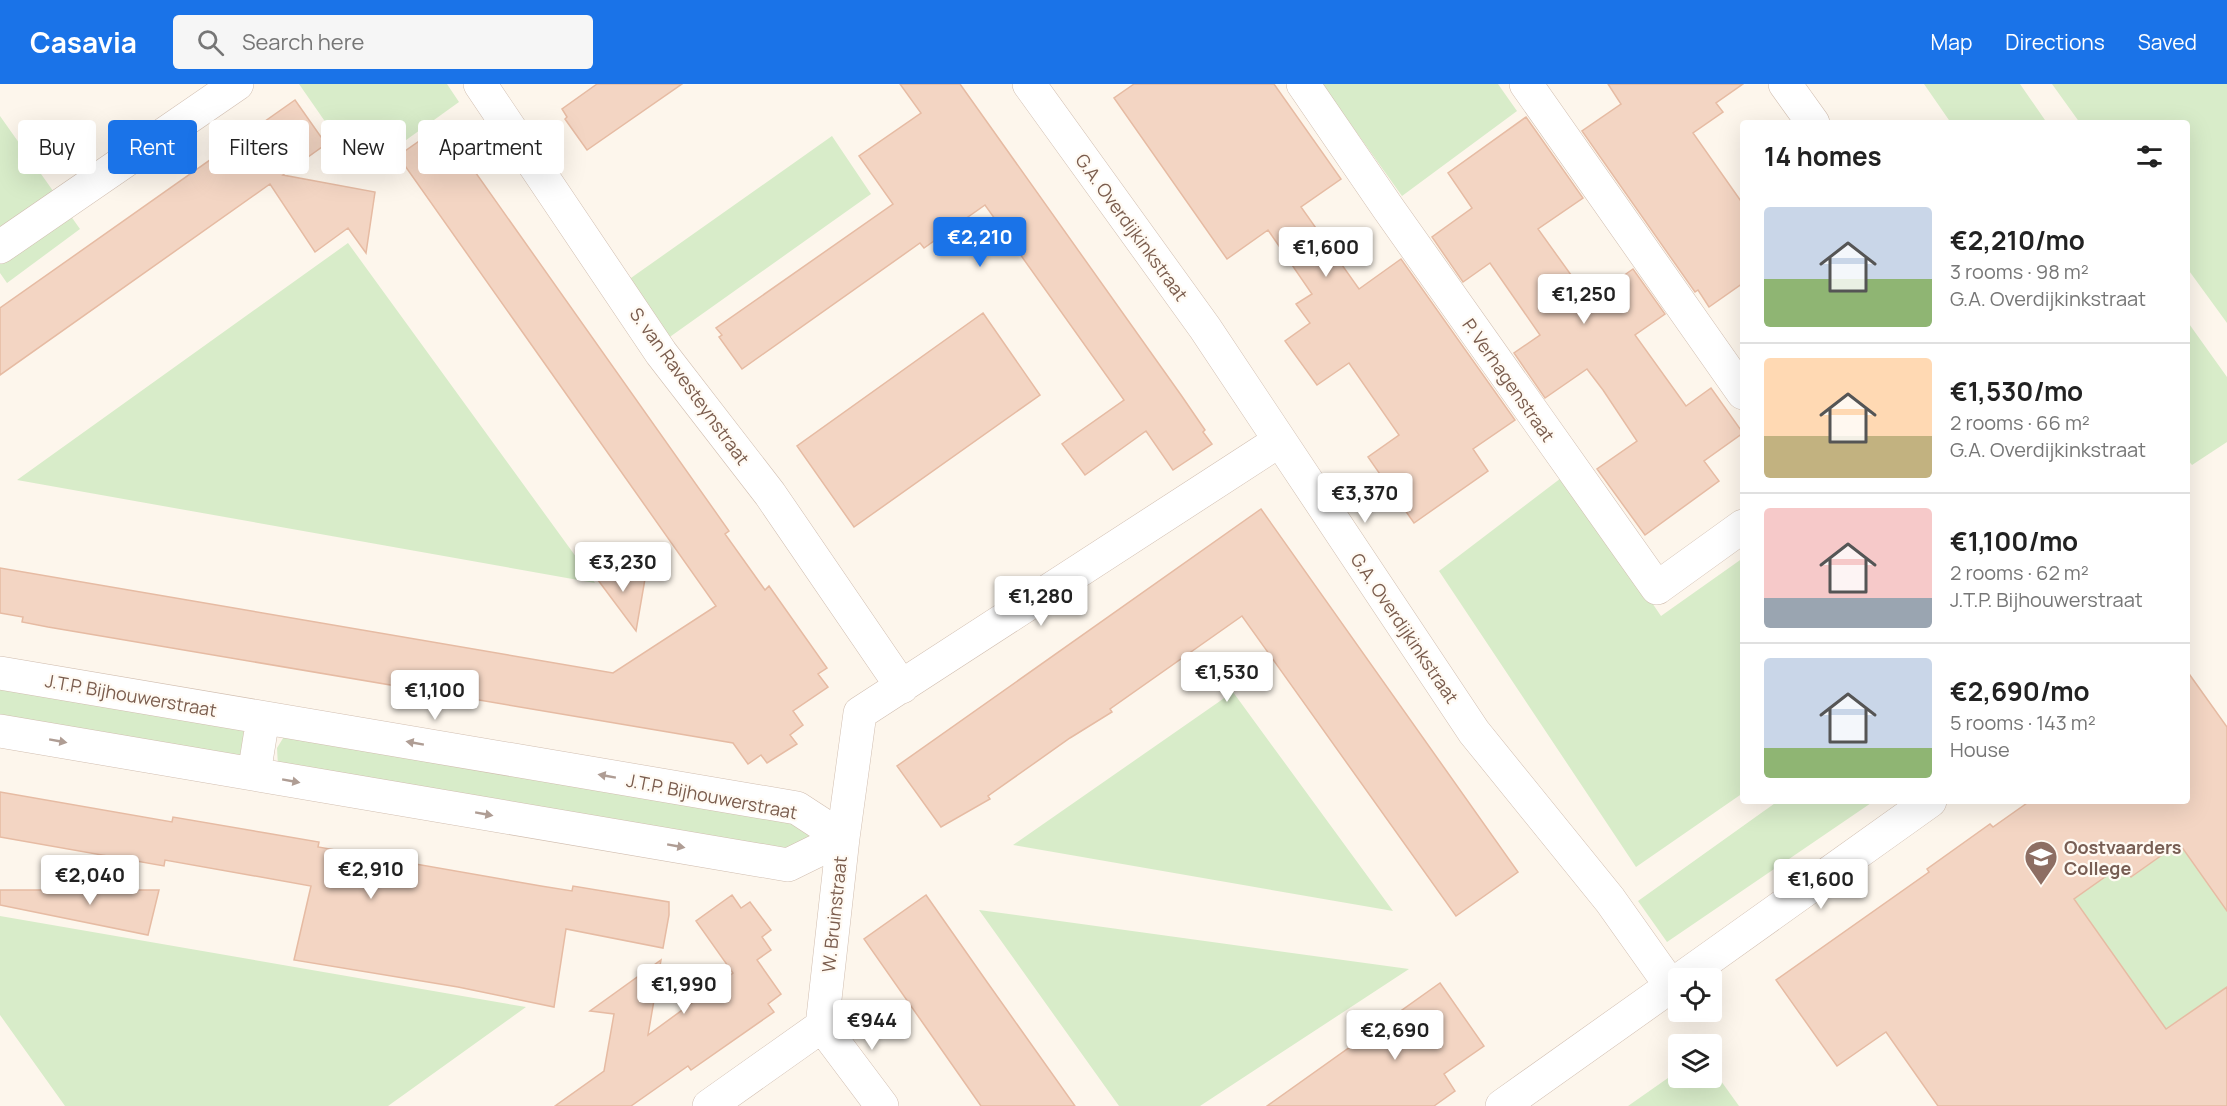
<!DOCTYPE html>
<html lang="en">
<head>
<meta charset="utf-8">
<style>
  :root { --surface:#fff; --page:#f6f6f6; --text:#222; --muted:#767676; --line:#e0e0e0; --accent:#1a73e8 }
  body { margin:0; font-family:Manrope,sans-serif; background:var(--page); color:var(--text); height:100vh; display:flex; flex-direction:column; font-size:22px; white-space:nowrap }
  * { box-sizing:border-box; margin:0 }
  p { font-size:20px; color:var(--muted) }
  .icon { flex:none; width:33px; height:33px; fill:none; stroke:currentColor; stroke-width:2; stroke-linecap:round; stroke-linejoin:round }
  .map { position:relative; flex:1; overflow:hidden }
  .panel { position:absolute; left:1740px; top:36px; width:450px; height:684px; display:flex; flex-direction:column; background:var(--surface); border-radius:6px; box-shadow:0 6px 24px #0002 }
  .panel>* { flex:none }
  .banner { position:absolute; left:18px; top:36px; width:570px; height:54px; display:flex; gap:12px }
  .tools { position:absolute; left:1668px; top:884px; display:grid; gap:12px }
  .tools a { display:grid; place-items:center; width:54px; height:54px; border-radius:6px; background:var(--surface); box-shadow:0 6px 24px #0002; font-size:30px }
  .price { position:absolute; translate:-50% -51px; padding:0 14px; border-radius:6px; background:#fff; color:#222; font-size:20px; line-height:39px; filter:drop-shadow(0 2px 3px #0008) }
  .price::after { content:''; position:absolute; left:50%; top:36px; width:18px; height:14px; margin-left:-9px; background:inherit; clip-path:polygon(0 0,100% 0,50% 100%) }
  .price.current { background:var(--accent); color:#fff }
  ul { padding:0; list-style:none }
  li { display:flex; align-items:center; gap:18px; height:150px; padding:0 24px }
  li+li { border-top:2px solid var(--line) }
  li span { display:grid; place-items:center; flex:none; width:168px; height:120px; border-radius:6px; color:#555 }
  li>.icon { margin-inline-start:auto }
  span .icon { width:72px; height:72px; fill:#fffc; stroke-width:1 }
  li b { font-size:26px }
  h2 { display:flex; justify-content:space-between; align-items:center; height:72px; padding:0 24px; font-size:26px }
  .chip { padding:0 21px; border-radius:6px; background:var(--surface); box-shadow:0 6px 24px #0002; font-size:21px; line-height:54px }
  .chip.current { background:var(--accent); color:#fff }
  header { display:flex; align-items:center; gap:36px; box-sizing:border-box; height:84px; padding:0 30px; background:var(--accent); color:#fff }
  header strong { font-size:28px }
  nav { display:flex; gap:33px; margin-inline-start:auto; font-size:21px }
  .search { width:420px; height:54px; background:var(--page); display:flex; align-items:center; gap:15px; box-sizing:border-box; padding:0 21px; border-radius:6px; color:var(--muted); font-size:22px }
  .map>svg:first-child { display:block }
  .green { fill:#d8ecc9 }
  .building { fill:#f3d5c3; stroke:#e6bba3; stroke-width:1.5 }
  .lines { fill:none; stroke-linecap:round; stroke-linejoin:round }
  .street-casing { stroke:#d1beb0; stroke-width:34 }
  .street { stroke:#fff; stroke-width:33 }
  .oneway { fill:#af9d94 }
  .labels { text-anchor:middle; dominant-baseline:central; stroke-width:4.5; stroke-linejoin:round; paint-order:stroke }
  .street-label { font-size:18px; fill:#7a5c4d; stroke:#fffaf3 }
  .education-label { font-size:18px; font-weight:bold; fill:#785e54; stroke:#fffaf3; text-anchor:start }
</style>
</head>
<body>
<header>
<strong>Casavia</strong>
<div class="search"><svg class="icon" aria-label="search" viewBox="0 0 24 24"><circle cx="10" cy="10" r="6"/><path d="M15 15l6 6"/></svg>Search here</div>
<nav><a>Map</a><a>Directions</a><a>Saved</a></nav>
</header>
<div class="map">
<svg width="2227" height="1022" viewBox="0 0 2227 1022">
  <rect width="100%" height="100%" fill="#fdf6ec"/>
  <path class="green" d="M299,0H447L459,18L395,64L333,49Z
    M1322,0H1498L1517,27L1402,112Z
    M1924,0H2020L2047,39H1951Z
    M2052,0H2227V239L2187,184V39H2080Z
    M0,32L80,145L7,199L0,189Z
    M832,52L871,110L643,272L604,213Z
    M348,159L595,499L17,396Z
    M2187,237L2227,293V358L2192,381L2187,375Z
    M1565,391L1661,532L1743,474V709L1636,783L1439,487Z
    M0,596L243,645L246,660L239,673L0,639Z
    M1233,608L1393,827L1013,761Z
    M285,651L792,733L807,743L810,759L800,772L278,682L277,664Z
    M1778,717H1874L1667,858L1638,817Z
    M2170,747L2227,827V903L2166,945L2074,815L2122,781L2132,793L2162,771L2154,759Z
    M979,826L1409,885L1200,1022H1119Z
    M0,832L526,923L388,1022H65L0,931Z
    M1678,987V993H1694L1698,997L1716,990L1739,1022H1628Z"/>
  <path class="building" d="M597,0H682L587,66L565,35L567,33L562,25Z
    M900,0H960L1181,311L1205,346L1203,348L1212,360L1173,386L1146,347L1085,391L1062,360L1124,316L985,121L924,164L920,159L742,285L719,253L722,251L716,244L893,120L859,72L921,29Z
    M1134,0H1274L1341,95L1301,123L1359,205L1401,175L1515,336L1473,365L1488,387L1414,439L1368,373L1399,351L1349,279L1317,301L1285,257L1310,239L1296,220L1312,210L1268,146L1227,175L1114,14Z
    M1608,0H1743L1716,19L1723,28L1693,49L1743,120V199L1709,223L1698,206L1695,208L1582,47L1621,20Z
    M295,16L326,60L283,91L375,108L366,169L348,144L315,168L270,100L0,291V224Z
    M1526,33L1583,114L1538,145L1589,216L1633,185L1665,230L1635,251L1686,322L1711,304L1743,349L1704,377L1719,397L1645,451L1597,385L1637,357L1603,306L1587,285L1545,314L1514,269L1540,251L1490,179L1463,198L1432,153L1472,124L1448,89Z
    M442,41L729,447L725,450L765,506L769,502L827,584L818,590L828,603L793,627L803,641L790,651L797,660L767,679L761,671L748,680L733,659L48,543L22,538L23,533L0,529V484L613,589L716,522L398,72Z
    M983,229L1040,311L854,443L797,362Z
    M1261,425L1518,788L1456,832L1242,532L1110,625L1112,628L1070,654L988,712L990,715L941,743L897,682Z
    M589,484L645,495L636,547Z
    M2187,587L2227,643V827L2179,759L2131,793L2122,781L2074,815L2166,945L2227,903V1022H1938L1886,948L1837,982L1776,896L1929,788L1927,785L1990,740L1993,743L2030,717H2187Z
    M0,708L172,738L173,733L266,749L319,758L318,763L541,802L572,807L573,802L669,818V831L663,864L566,845L554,923L458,903L294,876L311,802L165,776L164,782L0,753Z
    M0,806H159L148,851L0,821Z
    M732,811L741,824L750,818L771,846L762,853L771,866L757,876L781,910L768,920L774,928L691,986L688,982L631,1022H555L604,987L614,930L590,927L661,876L648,951L733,889L696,837Z
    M926,811L987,898L1075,1022H981L925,942L864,855Z
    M1440,899L1484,962L1444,990L1455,1007L1434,1022H1267Z"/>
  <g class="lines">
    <defs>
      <path id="street" d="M480,0L661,269L770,410L902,603
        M1029,0L1205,244L1474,648L1610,816L1671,902
        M1303,0L1388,124L1657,504L1743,442
        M1526,0L1743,309
        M1785,0L1813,39
        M0,163L237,0
        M0,589L797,724L843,754
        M0,647L788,781L843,754
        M254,690L263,634
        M1682,894L1930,717
        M822,942L882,1022
        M709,1022L822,942L843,754L860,629L1279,357
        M1502,1022L1678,897"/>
    </defs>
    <use href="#street" class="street-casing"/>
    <use href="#street" class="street"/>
  </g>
  <defs><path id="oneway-solid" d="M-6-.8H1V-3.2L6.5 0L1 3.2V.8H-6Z" transform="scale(1.5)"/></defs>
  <g class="oneway">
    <use href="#oneway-solid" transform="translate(58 657) rotate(10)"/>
    <use href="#oneway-solid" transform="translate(415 659) rotate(-170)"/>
    <use href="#oneway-solid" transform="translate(607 692) rotate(-170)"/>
    <use href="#oneway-solid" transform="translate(291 697) rotate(10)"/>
    <use href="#oneway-solid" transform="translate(484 730) rotate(10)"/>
    <use href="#oneway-solid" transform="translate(676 762) rotate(10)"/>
  </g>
  <defs>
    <symbol id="school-pin" viewBox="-11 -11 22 30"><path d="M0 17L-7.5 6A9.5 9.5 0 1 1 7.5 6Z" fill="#8d6e63" stroke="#fffaf3"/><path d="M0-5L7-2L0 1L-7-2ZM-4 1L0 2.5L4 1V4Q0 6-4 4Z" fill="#fff"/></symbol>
  </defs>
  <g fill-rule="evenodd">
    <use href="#school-pin" x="2022" y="754" width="38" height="52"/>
  </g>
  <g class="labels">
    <g class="street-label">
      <text transform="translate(1132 143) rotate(54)">G.A. Overdijkinkstraat</text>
      <text transform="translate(1509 296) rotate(55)">P. Verhagenstraat</text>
      <text transform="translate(690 302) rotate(54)">S. van Ravesteynstraat</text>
      <text transform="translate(1405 544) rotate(56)">G.A. Overdijkinkstraat</text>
      <text transform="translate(131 611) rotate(10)">J.T.P. Bijhouwerstraat</text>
      <text transform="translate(712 712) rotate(11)">J.T.P. Bijhouwerstraat</text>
      <text transform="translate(834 830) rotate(-84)">W. Bruinstraat</text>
    </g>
    <g class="education-label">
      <text x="2064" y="763">Oostvaarders<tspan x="2064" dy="21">College</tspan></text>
    </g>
  </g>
</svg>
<div class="tools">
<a><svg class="icon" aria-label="locate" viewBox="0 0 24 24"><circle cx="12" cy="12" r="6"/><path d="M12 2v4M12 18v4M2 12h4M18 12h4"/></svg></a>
<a><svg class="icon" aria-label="layers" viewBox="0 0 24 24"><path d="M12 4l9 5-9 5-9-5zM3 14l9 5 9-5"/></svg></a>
</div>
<b class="price current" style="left:980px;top:184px">€2,210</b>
<b class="price" style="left:1326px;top:194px">€1,600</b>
<b class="price" style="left:1584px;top:241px">€1,250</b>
<b class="price" style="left:1365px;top:440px">€3,370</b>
<b class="price" style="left:623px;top:509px">€3,230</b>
<b class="price" style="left:1041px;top:543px">€1,280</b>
<b class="price" style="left:1227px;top:619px">€1,530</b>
<b class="price" style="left:435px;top:637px">€1,100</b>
<b class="price" style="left:371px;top:816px">€2,910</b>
<b class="price" style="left:90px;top:822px">€2,040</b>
<b class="price" style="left:1821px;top:826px">€1,600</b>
<b class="price" style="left:684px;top:931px">€1,990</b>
<b class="price" style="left:872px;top:967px">€944</b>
<b class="price" style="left:1395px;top:977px">€2,690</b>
<div class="banner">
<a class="chip">Buy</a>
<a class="chip current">Rent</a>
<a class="chip">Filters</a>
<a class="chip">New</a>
<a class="chip">Apartment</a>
</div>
<section class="panel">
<h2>14 homes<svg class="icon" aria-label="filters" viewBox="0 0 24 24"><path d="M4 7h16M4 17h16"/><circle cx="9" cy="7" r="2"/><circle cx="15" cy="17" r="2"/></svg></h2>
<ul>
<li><span style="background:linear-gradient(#c9d6e8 60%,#8fb573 0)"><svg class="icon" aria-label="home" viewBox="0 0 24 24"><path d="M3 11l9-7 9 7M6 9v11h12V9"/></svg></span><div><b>€2,210/mo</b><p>3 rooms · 98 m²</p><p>G.A. Overdijkinkstraat</p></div></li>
<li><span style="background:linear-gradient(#ffd9b3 65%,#c2b280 0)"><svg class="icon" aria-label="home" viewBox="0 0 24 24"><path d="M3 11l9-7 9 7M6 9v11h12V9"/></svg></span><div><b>€1,530/mo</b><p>2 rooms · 66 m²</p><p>G.A. Overdijkinkstraat</p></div></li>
<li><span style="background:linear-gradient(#f6c9c9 75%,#9aa5b1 0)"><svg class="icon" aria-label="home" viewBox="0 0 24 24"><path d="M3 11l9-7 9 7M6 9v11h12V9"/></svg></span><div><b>€1,100/mo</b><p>2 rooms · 62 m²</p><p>J.T.P. Bijhouwerstraat</p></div></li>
<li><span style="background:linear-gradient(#c9d6e8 75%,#8fb573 0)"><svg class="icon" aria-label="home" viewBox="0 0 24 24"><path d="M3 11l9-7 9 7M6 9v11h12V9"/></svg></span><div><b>€2,690/mo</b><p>5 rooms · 143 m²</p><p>House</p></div></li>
</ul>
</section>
</div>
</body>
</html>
